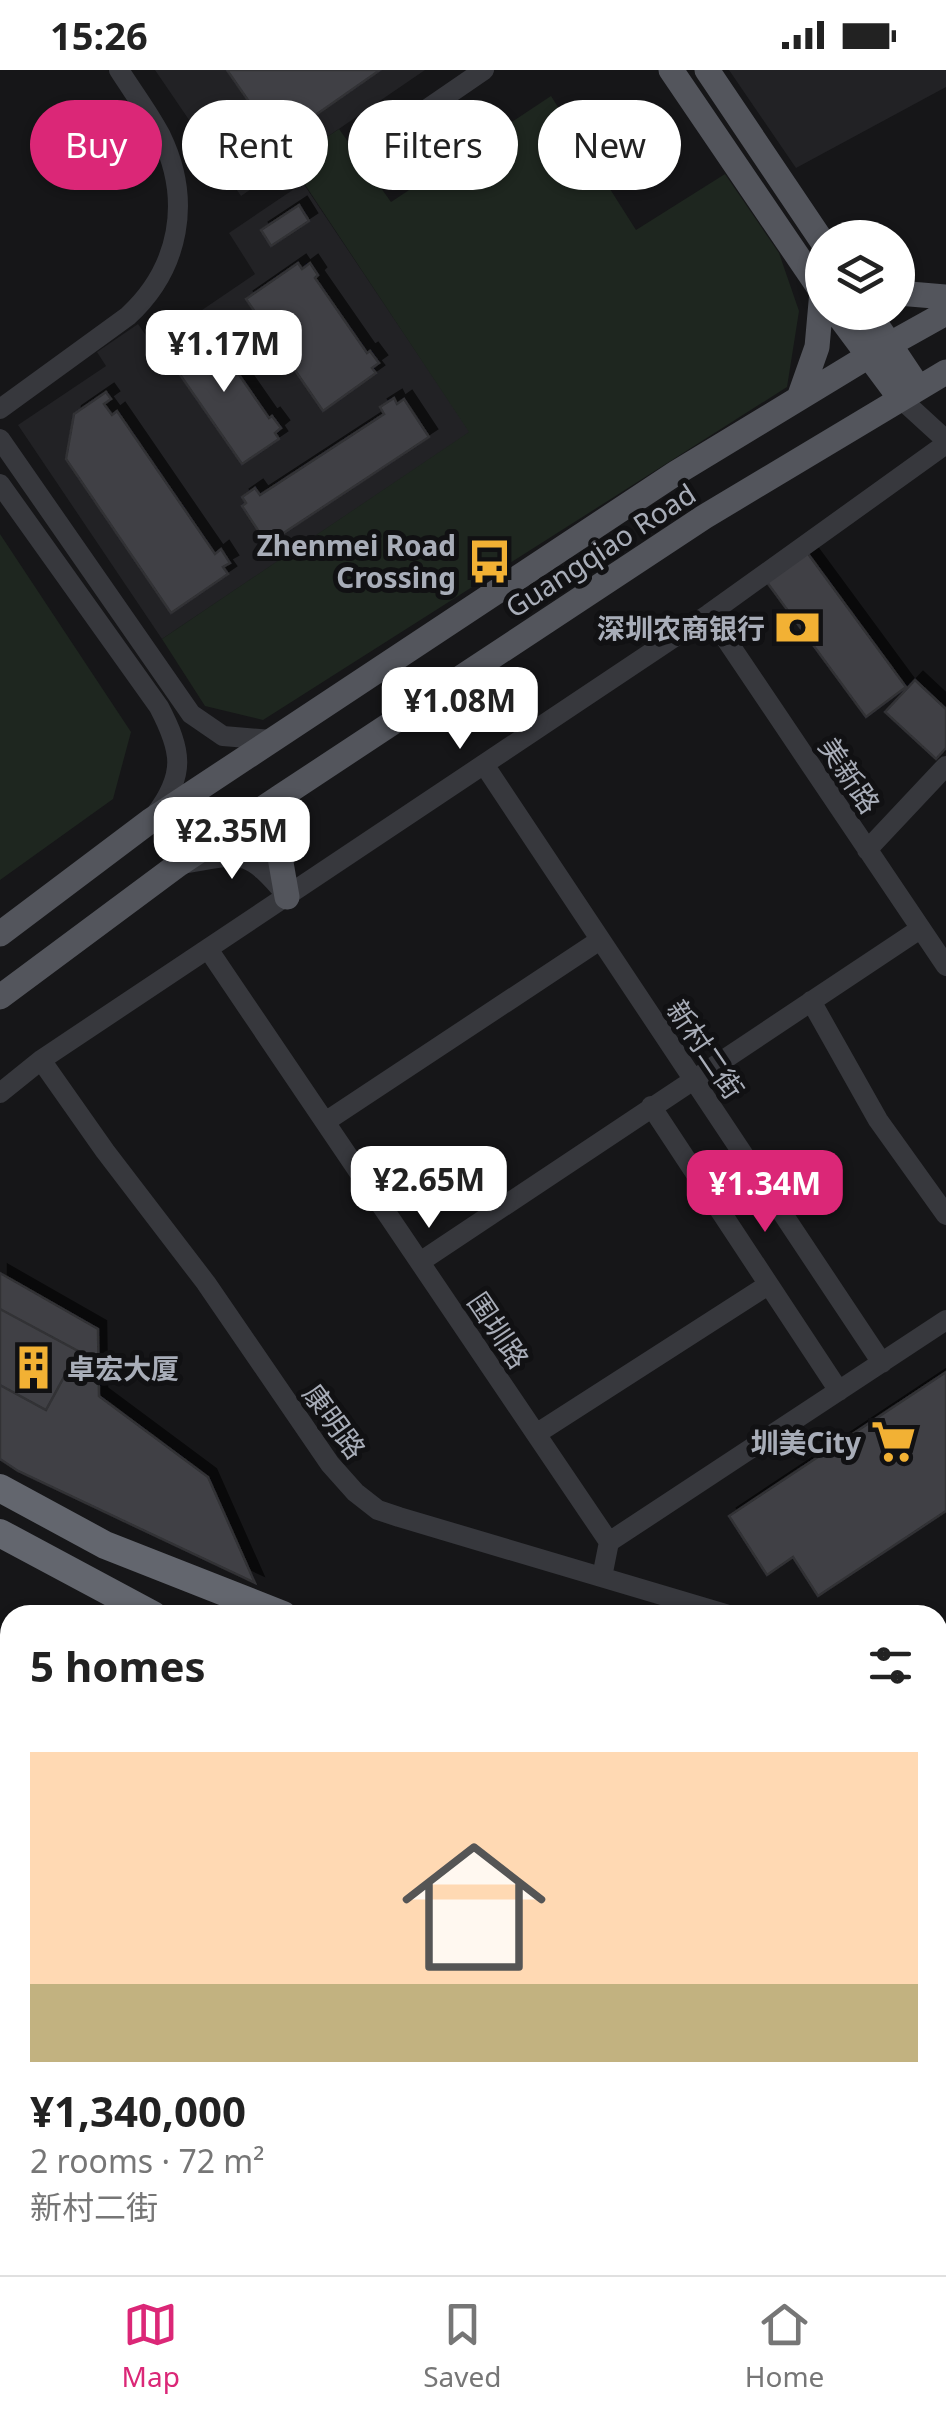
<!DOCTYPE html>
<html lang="en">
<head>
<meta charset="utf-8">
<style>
  :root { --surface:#fff; --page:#f2f2f2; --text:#222; --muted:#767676; --line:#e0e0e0; --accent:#db2777 }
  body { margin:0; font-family:"Noto Sans","Noto Sans SC",sans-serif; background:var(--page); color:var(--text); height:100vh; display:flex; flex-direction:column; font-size:38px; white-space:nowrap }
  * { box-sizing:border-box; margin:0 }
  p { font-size:32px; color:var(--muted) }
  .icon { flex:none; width:55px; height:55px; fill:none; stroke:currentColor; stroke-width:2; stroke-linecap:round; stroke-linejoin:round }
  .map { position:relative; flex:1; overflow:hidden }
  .panel { position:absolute; left:0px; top:1535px; width:948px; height:670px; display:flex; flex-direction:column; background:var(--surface); border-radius:30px 30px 0 0; box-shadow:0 2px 8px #0004 }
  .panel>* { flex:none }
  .hud { position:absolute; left:30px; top:30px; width:888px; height:90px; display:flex; gap:20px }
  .tools { position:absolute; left:805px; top:150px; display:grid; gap:20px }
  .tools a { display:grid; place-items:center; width:110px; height:110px; border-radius:50%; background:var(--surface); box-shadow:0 2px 8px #0004; font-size:50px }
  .price { position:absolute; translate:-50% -85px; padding:0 22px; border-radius:20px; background:#fff; color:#222; font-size:32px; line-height:65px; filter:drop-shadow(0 2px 5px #0008) }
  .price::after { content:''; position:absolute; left:50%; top:60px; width:30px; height:22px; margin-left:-15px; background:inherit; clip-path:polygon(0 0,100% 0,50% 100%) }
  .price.current { background:var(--accent); color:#fff }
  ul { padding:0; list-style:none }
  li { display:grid; align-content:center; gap:20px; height:530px; padding:0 30px }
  li span { display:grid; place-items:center; height:310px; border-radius:0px; color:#555 }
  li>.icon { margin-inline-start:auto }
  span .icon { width:180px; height:180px; fill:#fffc; stroke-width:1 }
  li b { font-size:42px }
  h2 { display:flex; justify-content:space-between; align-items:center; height:120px; padding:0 30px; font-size:42px }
  .pill { padding:0 35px; border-radius:45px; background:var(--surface); box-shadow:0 2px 8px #0004; font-size:35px; line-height:90px }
  .pill.current { background:var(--accent); color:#fff }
  .status { display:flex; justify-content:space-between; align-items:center; height:70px; padding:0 50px; background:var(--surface); direction:ltr }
  .status svg { height:28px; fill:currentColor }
  .menu { display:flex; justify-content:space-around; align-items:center; height:140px; border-top:2px solid var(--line); background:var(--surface); font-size:28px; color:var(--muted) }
  .menu a { display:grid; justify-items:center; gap:5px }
  .menu .current { color:var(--accent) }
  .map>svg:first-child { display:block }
  .built { fill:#222225 }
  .green { fill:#1e261f }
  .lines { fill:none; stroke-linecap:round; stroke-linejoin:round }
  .stream { stroke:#2c353c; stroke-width:5 }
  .building { fill:#404145; stroke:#303034; stroke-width:2.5; filter:url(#shadow) }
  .minor { stroke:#37383d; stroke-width:20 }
  .major { stroke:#53555c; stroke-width:25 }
  .highway { stroke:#63666e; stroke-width:28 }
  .labels { text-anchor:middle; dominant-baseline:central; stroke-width:10; stroke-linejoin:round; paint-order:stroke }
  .poi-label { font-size:28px; font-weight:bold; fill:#a8adb8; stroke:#111113; text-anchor:end }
  .street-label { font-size:28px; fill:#a8adb8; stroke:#111113 }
</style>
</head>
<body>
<div class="status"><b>15:26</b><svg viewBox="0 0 49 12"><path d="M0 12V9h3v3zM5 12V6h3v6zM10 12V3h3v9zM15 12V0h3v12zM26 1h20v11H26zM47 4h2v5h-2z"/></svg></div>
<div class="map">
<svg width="946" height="2205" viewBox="0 0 946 2205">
  <defs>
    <filter id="shadow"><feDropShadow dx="8" dy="-8" stdDeviation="0" flood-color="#0009"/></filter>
  </defs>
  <rect width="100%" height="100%" fill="#161618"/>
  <path class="built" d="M155,0H425L241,126Z
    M729,0H946V17L796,98Z
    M303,113L470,362L162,569L18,355L106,296L97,282L138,254L152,274L255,204L229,163Z"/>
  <path class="green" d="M551,26L636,160L725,104L779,183L799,241L787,317L263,650L205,636L162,569L469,362L290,92L339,59L391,132Z
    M0,464L131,662L113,729L0,810Z"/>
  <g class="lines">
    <path class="stream" d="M0,1967L10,1958"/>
  </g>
  <path class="building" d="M227,0H380L277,72Z
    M299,135L309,151L271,176L261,160Z
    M298,193L302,199L310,193L318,205L315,208L367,283L370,281L379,293L372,298L376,303L323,341L246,229Z
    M200,258L204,264L212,258L220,269L217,273L269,348L272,346L281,358L275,363L279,369L242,394L165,283Z
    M106,322L111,329L104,334L112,345L117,341L215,484L221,479L230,493L223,497L228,504L171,543L66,389L74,344Z
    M394,328L397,334L404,329L429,367L267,474L242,436L246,433L242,427L255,418L260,425L384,344L380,337Z
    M806,481L906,617L866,647L766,511Z
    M915,610L946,639V678L936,689L885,642Z
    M0,1203L98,1259L99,1326L208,1407L255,1513L18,1401L0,1389Z
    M0,1239L78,1281L46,1340L0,1315Z
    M946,1302V1441L818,1526L793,1487L767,1505L729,1446Z
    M0,1724L10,1725V1938L0,1942Z"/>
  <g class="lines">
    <path class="minor" d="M366,81L484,0
      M900,328L946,370
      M0,339L128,246C180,198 192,130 161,66C149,43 133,22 119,0
      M0,369L191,644L223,666L272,670
      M0,414L159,637C182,681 186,704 155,745
      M709,544L946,896
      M485,696L882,1293
      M867,780L946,696
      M181,794C241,785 245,776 286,825
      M208,879L609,1472
      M811,931L878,1050L946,1145
      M41,990L105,1081L206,1213L330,1394L355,1422L378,1440L399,1447L729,1545
      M0,1023L41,990L709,544L946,374
      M651,1036L839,1321
      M325,1052L600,870
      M420,1192L920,859
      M536,1364L768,1215
      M602,1507L609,1472L946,1250
      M938,1606L946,1609
      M938,1740L946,1714"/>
    <path class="major" d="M671,0L822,222
      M707,0L822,171
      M898,223L946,227
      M836,242L900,328
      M868,242L918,317
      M799,328L817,277L822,221
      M283,725L277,770L287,827
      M0,864L150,751L676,403L867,287L946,243
      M0,927L179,794L283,725L704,447L946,302"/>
    <path class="highway" d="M0,1418L105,1475L283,1545
      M0,1463L153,1545
      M938,1753L946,1755
      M938,1795L946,1797"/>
  </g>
  <defs>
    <symbol id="bus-bare" viewBox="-9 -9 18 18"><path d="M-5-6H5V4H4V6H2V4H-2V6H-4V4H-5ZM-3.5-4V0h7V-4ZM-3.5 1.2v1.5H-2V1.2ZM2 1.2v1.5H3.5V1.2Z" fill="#f2b134" stroke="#111113" stroke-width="2.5" paint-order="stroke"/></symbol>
    <symbol id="bank-bare" viewBox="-9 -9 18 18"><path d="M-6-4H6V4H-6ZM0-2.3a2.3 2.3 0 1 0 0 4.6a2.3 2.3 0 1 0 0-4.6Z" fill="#f2b134" stroke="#111113" stroke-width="2.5" paint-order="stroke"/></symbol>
    <symbol id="building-bare" viewBox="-9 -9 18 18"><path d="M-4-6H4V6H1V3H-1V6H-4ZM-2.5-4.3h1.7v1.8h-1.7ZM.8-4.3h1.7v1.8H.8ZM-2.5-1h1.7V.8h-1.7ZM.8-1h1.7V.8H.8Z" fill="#f2b134" stroke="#111113" stroke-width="2.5" paint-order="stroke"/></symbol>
    <symbol id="supermarket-bare" viewBox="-9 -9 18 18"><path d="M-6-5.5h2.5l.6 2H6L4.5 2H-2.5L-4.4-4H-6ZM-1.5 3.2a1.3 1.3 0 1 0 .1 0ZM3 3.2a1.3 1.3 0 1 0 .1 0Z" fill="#f2b134" stroke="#111113" stroke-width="2.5" paint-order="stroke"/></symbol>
  </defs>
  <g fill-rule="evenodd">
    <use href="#bus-bare" x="458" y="460" width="63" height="63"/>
    <use href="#bank-bare" x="766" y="526" width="63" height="63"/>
    <use href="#building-bare" x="2" y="1266" width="63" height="63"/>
    <use href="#supermarket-bare" x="862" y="1340" width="63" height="63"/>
  </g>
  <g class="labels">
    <g class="poi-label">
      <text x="456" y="475">Zhenmei Road<tspan x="456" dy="32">Crossing</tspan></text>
      <text x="765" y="558">深圳农商银行</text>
      <text x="67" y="1298" text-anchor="start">卓宏大厦</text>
      <text x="861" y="1372">圳美City</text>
    </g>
    <g class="street-label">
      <text transform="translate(600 480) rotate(-33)">Guangqiao Road</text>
      <text transform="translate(850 705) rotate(56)">美新路</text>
      <text transform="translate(706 979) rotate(56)">新村二街</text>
      <text transform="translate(499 1260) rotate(56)">围圳路</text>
      <text transform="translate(335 1351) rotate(54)">康明路</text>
    </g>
  </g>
</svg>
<div class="tools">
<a><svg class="icon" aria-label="layers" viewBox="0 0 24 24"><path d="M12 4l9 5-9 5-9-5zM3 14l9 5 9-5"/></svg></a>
</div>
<b class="price" style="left:224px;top:325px">¥1.17M</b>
<b class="price" style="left:460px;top:682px">¥1.08M</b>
<b class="price" style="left:232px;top:812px">¥2.35M</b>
<b class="price" style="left:429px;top:1161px">¥2.65M</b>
<b class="price current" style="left:765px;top:1165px">¥1.34M</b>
<div class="hud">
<a class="pill current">Buy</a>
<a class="pill">Rent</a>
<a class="pill">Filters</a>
<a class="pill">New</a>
</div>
<section class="panel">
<h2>5 homes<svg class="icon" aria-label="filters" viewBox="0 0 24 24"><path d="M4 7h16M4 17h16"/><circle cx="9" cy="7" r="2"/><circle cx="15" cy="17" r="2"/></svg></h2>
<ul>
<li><span style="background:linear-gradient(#ffd9b3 75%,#c2b280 0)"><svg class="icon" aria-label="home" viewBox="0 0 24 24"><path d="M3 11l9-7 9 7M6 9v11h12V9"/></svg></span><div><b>¥1,340,000</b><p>2 rooms · 72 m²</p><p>新村二街</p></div></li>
</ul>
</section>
</div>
<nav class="menu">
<a class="current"><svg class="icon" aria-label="map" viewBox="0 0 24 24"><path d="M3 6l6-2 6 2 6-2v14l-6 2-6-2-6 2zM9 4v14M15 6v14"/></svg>Map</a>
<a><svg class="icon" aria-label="saved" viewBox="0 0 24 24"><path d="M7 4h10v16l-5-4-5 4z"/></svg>Saved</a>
<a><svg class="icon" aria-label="home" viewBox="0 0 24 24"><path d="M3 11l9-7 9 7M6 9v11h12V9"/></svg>Home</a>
</nav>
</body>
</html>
